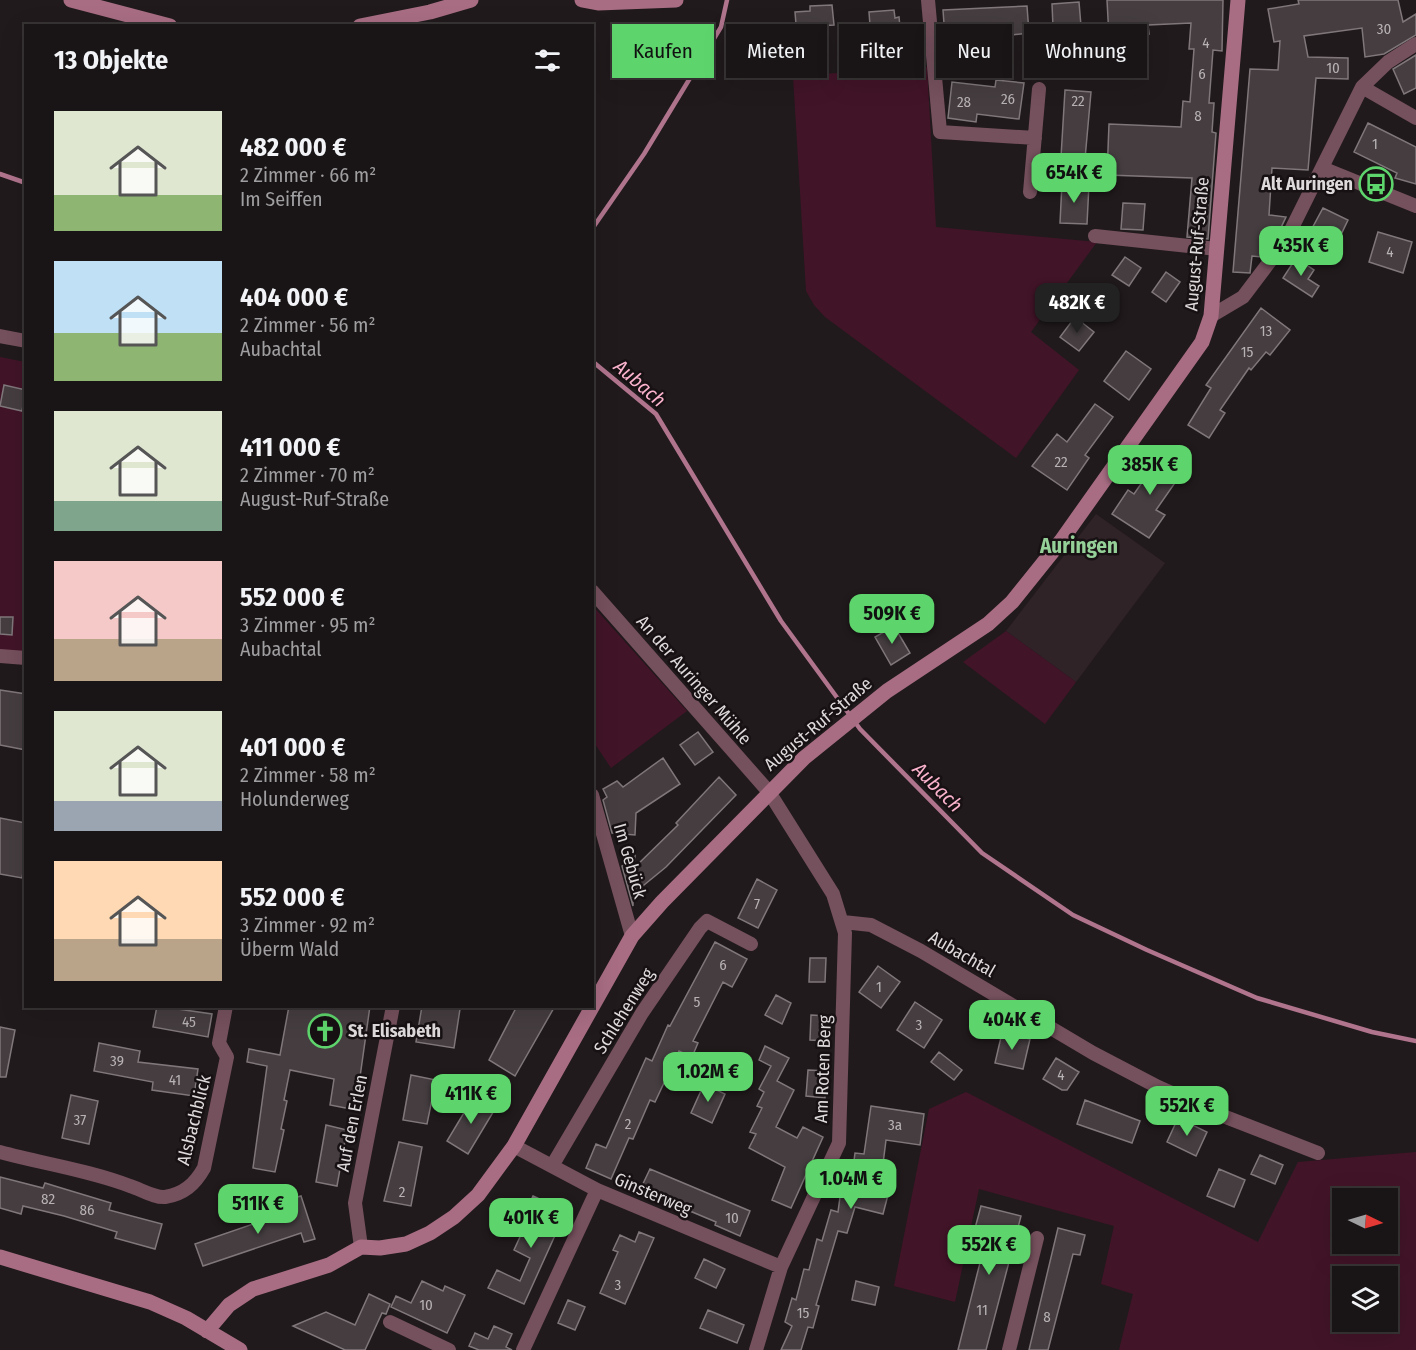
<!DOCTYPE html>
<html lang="de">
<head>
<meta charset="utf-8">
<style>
  :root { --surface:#191415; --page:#262122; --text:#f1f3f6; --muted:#9f9ea0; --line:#373334; --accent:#5ed56c }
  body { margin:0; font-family:"Fira Sans Condensed",sans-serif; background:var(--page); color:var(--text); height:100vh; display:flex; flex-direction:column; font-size:22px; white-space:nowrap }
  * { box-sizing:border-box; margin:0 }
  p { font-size:20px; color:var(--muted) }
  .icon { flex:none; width:33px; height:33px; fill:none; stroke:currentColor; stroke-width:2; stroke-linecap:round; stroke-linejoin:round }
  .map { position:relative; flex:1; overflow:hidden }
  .side { position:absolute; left:24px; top:24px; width:570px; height:984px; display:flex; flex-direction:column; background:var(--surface); border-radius:0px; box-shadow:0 6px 24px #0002,0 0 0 2px var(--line) }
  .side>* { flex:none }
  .hud { position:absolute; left:612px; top:24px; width:570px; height:54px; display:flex; gap:12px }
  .needle { width:39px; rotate:95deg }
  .fabs { position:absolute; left:1332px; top:1188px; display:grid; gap:12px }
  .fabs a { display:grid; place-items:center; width:66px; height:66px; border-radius:0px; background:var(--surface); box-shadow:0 6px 24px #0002,0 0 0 2px var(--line); font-size:30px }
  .price { position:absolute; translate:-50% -51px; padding:0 14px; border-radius:12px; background:var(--accent); color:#111; font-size:20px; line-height:39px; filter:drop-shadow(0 2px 3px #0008) }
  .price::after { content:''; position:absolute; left:50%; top:36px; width:18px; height:14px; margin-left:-9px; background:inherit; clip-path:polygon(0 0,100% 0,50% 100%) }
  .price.on { background:#222; color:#fff }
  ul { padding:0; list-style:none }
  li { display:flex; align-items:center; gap:18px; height:150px; padding:0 30px }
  li span { display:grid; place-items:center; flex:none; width:168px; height:120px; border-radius:0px; color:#555 }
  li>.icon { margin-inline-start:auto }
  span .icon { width:72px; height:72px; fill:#fffc; stroke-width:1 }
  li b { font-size:26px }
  h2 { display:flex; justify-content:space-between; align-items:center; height:72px; padding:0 30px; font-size:26px }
  .chip { padding:0 21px; border-radius:0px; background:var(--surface); box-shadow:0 6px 24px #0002,0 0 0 2px var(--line); font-size:21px; line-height:54px }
  .chip.on { background:var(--accent); color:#111 }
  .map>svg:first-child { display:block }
  .built { fill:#302328 }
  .green { fill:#421428; fill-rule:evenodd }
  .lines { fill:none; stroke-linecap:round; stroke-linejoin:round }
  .stream { stroke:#b0748d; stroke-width:4.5 }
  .building { fill:#453d40; stroke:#7f777a; stroke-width:1.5 }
  .street { stroke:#75505d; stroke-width:14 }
  .secondary { stroke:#a86d83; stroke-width:15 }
  .labels { text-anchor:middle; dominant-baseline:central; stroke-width:5; stroke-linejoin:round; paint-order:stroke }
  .number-label { font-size:15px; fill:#b8b2b4 }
  .poi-label { font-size:18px; font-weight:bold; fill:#ded9da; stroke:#171113; text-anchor:end }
  .street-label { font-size:18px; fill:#ded9da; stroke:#171113 }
  .water-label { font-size:20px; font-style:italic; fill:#fbb3cd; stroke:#171113 }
  .quarter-label { font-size:21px; font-weight:bold; fill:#94d097; stroke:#171113 }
</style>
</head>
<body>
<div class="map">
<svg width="1416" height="1350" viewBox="0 0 1416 1350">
  <rect width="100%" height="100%" fill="#211a1c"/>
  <path class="built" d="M1096,514L1165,563L1076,682L1006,631Z"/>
  <path class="green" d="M927,67L936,227L1097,242L1031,332L1079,370L1016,458L825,317L814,305L806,291L793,76Z
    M0,357L25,362V653L0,651Z
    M592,605L687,711L611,768L593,741Z
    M1006,631L1076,682L1045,724L963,662Z
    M966,1092L1258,1242L1298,1162L1416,1152V1350H1119L1133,1294L1101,1284L1114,1226L979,1189L955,1302L894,1286L929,1109ZM1342,1198H1388V1244H1342ZM1342,1276H1388V1322H1342Z"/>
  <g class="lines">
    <path class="stream" d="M0,174L26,183
      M592,229L644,154L721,27L727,0
      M592,361L656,414L781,621L860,729L982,853L1073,915L1147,950L1257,998L1372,1032L1416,1041"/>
  </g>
  <path class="building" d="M1107,0H1223L1222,51L1213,50L1209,103H1214L1212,132L1216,133L1208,239L1187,237L1192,178L1107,175L1109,124L1181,127L1183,101L1190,102L1194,49H1189L1191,23L1148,25L1149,34L1109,37Z
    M1298,0H1398L1403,22L1416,14V35L1384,54L1365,57L1362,28L1304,36L1308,57L1348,58V79L1316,78L1308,170L1272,168L1269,215L1286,217L1275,240L1262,257L1252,256L1250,273L1233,272L1250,69L1278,70L1280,41L1274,42L1268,9L1299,4Z
    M1079,2L1081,26L1053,27L1052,4Z
    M832,5L834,25L816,26L817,36L797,37L795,12L810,11V6Z
    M1027,6L1029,33L1011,35V40L998,41L997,34L945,38L943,10Z
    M894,10L895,18L899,17L901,37L871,39L869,12Z
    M1416,55V88L1404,94L1393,69Z
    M996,80L1024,83L1019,119L977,114L976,122L948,118L952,82L995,87Z
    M1065,90L1091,92L1085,159L1061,157Z
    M1368,123L1416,147V184L1395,178L1397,173L1354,152Z
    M1062,183L1089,184L1087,224L1060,223Z
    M1123,203L1145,204L1143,230L1121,229Z
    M1323,208L1348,220L1335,247L1309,234Z
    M1378,232L1412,242L1403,273L1369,262Z
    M1125,257L1141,268L1129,286L1112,275Z
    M1296,258L1314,270L1308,279L1319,286L1312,297L1283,278Z
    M1166,272L1180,282L1166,302L1152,292Z
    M1261,308L1290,330L1270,355L1266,352L1251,370L1249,368L1220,410L1225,413L1209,438L1188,425L1211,388L1206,385Z
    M1075,317L1094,332L1079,351L1060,337Z
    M1126,351L1151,369L1129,400L1104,381Z
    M4,385L26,390L22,411L0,406Z
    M1095,404L1113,417L1085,455L1089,458L1067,490L1032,466L1057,434L1067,442Z
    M1163,452L1186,467L1156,510L1165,515L1149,538L1112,514L1128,490L1134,494Z
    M0,617H13L12,635L0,634Z
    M894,626L910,653L891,665L875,637Z
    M0,690L26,694V750L0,745Z
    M698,732L713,752L695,765L680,745Z
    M663,758L680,784L636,813L635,835L612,833L603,800L607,797L603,789L617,781L623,787Z
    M719,777L736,795L666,867L633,894V906L622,866L635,856L634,868L678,825L676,823Z
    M0,818L26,823V858L22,878L0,874Z
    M757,879L777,890L758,928L738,918Z
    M715,942L747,959L732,987L723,982L693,1041L698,1043L692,1057L679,1051L655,1102L650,1100L633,1139L629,1138L611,1179L586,1168L596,1144L606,1148L646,1058L652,1061L668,1025L670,1026Z
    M810,958H826L825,982H809Z
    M878,966L900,982L881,1008L859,992Z
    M776,995L791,1003L782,1024L765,1015Z
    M915,1002L942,1020L924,1048L897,1030Z
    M157,1006L212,1014L208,1037L153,1027Z
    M289,1006H370L359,1084L356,1083L351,1109L330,1105L334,1079L290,1070L284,1100L287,1101L281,1129L284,1130L275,1172L253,1168L267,1066L247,1062L249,1049L280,1055Z
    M422,1006L460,1009L454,1048L416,1042Z
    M517,1006H555L515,1076L489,1060Z
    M811,1015L827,1016L826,1041L810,1040Z
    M0,1027L15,1030L6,1077H0Z
    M1002,1033L1030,1039L1023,1069L995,1063Z
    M99,1043L140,1051L138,1062L198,1069L194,1096L152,1090L153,1082L94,1071Z
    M765,1046L789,1058L777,1081L794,1090L776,1127L797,1138L803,1127L823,1137L791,1208L772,1200L785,1167L749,1148L756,1134L750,1132L762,1108L757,1106L764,1092L759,1089L771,1066L759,1060Z
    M939,1052L962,1070L954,1080L931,1062Z
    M1056,1058L1079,1072L1067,1090H1062L1043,1079Z
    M808,1070L827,1071L825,1098L806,1096Z
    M411,1075L436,1080L427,1124L403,1120Z
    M704,1084L725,1094L712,1123L691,1113Z
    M71,1095L98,1101L89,1144L62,1138Z
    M474,1096L495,1109L468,1154L447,1141Z
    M1085,1100L1140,1121L1132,1143L1077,1124Z
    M871,1106L924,1114L920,1145L886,1140L880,1188L889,1191L883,1214L855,1207L847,1233L838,1231L816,1305L819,1306L813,1328L808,1327L801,1350H781L792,1326L785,1322L792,1298L796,1300L804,1269L809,1270L817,1239L822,1241L831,1210L838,1212L842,1182L851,1183L855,1153L864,1154Z
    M1178,1118L1207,1132L1196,1156L1167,1142Z
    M326,1125L347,1130L337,1186L316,1182Z
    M399,1142L422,1147L411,1206L384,1201Z
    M1260,1155L1283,1165L1275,1184L1251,1174Z
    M650,1169L750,1211L740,1236L715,1225L716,1222L640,1190Z
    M1219,1169L1245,1180L1234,1207L1207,1196Z
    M0,1177L43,1188L45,1183L58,1187L111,1203L109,1210L162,1224L155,1249L115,1238L117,1232L64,1216L23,1206L21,1214L0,1208Z
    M301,1196L315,1239L304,1242L301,1233L203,1266L195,1244L294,1210L290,1199Z
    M533,1196L566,1211L524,1304L488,1288L497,1270L520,1281L530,1258L514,1250L531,1213L526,1211Z
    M981,1206L1021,1216L986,1350H958L987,1235L974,1232Z
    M1058,1228L1085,1235L1080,1255L1073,1254L1048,1350H1029Z
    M639,1232L654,1238L625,1304L600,1293L618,1252L613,1250L620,1235L635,1242Z
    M704,1259L725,1269L716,1288L695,1278Z
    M422,1281L443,1291L445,1286L465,1295L447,1333L391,1307L396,1296L411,1303Z
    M856,1281L879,1287L875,1305L852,1300Z
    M369,1294L390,1304L386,1314L382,1313L365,1350H345L293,1326L326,1312L355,1325Z
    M568,1300L585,1307L575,1330L558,1323Z
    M708,1310L744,1325L737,1343L700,1328Z
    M494,1326L512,1334L506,1347L512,1350H479L469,1346L475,1333L488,1339Z"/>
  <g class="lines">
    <path class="street" d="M928,0L940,132L1035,138
      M1362,87L1416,118
      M1322,168L1416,206
      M1030,192L1039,89
      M1095,236L1217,249
      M1211,316L1243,297L1286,240L1362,87L1388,62L1416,44
      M0,336L26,341
      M592,591L769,792L833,894L845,933L839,1143L781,1267L756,1350
      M0,656L26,658
      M592,795L632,936
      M843,922L871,925L921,951L1093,1053L1158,1087L1223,1116L1318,1153
      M514,1146L597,1190L781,1267
      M0,1152C44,1164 88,1170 130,1186C140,1189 155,1198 165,1197C184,1194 195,1184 204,1168L227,1057L219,1043L226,1006
      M552,1166L642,1013L700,928L707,921L751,944
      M361,1247L355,1203L393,1006
      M390,1322L449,1350
      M523,1350L597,1190
      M1009,1350L1037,1238"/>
    <path class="secondary" d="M71,0L170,26
      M582,0L598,3L676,0
      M360,26L430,12L471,0
      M0,1257L150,1302L186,1318L240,1350
      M207,1331L229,1305L253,1289L329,1265L361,1247L380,1248L406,1244L430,1233L454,1217L478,1195L514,1146L632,936L662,902L804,758L887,691L988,624L1012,602L1061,541L1202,342L1211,316L1238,0"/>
  </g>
  <defs>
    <symbol id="bus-ring" viewBox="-11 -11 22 22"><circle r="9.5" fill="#171113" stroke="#5ed56c" stroke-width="1.5"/><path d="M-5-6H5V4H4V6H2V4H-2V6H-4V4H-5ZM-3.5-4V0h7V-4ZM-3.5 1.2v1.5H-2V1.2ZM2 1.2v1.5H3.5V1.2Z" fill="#5ed56c"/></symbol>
    <symbol id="church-ring" viewBox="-11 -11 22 22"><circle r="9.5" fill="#171113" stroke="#5ed56c" stroke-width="1.5"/><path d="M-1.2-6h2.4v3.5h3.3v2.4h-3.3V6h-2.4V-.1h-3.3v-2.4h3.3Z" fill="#5ed56c"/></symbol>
  </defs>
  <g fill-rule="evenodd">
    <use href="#bus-ring" x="1357" y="165" width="38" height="38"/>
    <use href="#church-ring" x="306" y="1012" width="38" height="38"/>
  </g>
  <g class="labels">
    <g class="number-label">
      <text x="1384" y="29">30</text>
      <text x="1206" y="43">4</text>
      <text x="1333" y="68">10</text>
      <text x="1202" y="74">6</text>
      <text x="1008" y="99">26</text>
      <text x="1078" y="101">22</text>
      <text x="964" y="102">28</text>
      <text x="1198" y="116">8</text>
      <text x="1375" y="144">1</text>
      <text x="1390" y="252">4</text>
      <text x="1266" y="331">13</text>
      <text x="1247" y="352">15</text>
      <text x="1061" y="462">22</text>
      <text x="757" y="904">7</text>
      <text x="723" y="965">6</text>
      <text x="879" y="987">1</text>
      <text x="697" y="1002">5</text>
      <text x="189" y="1022">45</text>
      <text x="919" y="1025">3</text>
      <text x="117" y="1061">39</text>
      <text x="1061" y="1075">4</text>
      <text x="175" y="1080">41</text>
      <text x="80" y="1120">37</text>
      <text x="628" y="1124">2</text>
      <text x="895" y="1125">3a</text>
      <text x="402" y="1192">2</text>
      <text x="48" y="1199">82</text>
      <text x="87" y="1210">86</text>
      <text x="732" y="1218">10</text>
      <text x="618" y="1285">3</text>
      <text x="426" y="1305">10</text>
      <text x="982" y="1310">11</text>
      <text x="803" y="1313">15</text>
      <text x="1047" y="1317">8</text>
    </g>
    <g class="poi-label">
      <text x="1353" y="184">Alt Auringen</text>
      <text x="348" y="1031" text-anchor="start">St. Elisabeth</text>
    </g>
    <g class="street-label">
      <text transform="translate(1197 244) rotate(-85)">August-Ruf-Straße</text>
      <text transform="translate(694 680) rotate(49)">An der Auringer Mühle</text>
      <text transform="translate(818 724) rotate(-40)">August-Ruf-Straße</text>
      <text transform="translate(630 861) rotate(74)">Im Gebück</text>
      <text transform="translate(962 954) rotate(30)">Aubachtal</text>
      <text transform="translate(624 1011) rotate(-58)">Schlehenweg</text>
      <text transform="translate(823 1069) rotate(-88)">Am Roten Berg</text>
      <text transform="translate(194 1120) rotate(-76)">Alsbachblick</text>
      <text transform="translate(352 1123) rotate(-79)">Auf den Erlen</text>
      <text transform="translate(653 1194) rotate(23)">Ginsterweg</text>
    </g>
    <g class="water-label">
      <text transform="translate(640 383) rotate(41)">Aubach</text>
      <text transform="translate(938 787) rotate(45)">Aubach</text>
    </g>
    <g class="quarter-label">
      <text x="1079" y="546">Auringen</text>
    </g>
  </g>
</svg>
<div class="fabs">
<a><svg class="needle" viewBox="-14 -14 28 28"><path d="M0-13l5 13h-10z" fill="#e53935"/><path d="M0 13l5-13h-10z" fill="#9f9ea0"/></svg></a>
<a><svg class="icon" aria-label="layers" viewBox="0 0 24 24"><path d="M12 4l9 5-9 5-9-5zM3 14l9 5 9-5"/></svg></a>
</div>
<b class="price" style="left:1074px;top:204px">654K €</b>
<b class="price" style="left:1301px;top:277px">435K €</b>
<b class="price on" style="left:1077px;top:334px">482K €</b>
<b class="price" style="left:1150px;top:496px">385K €</b>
<b class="price" style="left:892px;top:645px">509K €</b>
<b class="price" style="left:1012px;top:1051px">404K €</b>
<b class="price" style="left:708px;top:1103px">1.02M €</b>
<b class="price" style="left:471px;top:1125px">411K €</b>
<b class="price" style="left:1187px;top:1137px">552K €</b>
<b class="price" style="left:851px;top:1210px">1.04M €</b>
<b class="price" style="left:258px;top:1235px">511K €</b>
<b class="price" style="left:531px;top:1249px">401K €</b>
<b class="price" style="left:989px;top:1276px">552K €</b>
<div class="hud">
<a class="chip on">Kaufen</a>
<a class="chip">Mieten</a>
<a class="chip">Filter</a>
<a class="chip">Neu</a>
<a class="chip">Wohnung</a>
</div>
<section class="side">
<h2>13 Objekte<svg class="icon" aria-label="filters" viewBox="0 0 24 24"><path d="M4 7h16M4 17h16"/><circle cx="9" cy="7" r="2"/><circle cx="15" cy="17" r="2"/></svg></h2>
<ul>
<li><span style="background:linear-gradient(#dfe7d0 70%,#8fb573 0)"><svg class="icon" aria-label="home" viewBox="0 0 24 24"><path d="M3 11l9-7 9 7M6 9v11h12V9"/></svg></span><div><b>482 000 €</b><p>2 Zimmer · 66 m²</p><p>Im Seiffen</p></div></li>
<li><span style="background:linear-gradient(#bfe0f5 60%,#8fb573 0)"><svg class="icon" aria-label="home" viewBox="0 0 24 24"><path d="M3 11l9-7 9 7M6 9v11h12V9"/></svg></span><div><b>404 000 €</b><p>2 Zimmer · 56 m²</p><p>Aubachtal</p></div></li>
<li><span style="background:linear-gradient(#dfe7d0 75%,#7fa58c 0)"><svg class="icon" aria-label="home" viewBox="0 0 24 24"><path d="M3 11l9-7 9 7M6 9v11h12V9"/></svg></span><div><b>411 000 €</b><p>2 Zimmer · 70 m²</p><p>August-Ruf-Straße</p></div></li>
<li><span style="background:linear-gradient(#f6c9c9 65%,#b9a48a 0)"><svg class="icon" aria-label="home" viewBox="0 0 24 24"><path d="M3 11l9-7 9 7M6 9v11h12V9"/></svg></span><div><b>552 000 €</b><p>3 Zimmer · 95 m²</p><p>Aubachtal</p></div></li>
<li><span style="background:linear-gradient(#dfe7d0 75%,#9aa5b1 0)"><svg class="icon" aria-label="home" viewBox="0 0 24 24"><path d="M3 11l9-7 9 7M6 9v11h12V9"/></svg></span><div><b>401 000 €</b><p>2 Zimmer · 58 m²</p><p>Holunderweg</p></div></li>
<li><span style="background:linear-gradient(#ffd9b3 65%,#b9a48a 0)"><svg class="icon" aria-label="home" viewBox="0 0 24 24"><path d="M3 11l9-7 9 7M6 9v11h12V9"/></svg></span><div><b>552 000 €</b><p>3 Zimmer · 92 m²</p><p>Überm Wald</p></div></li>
</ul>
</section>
</div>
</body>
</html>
